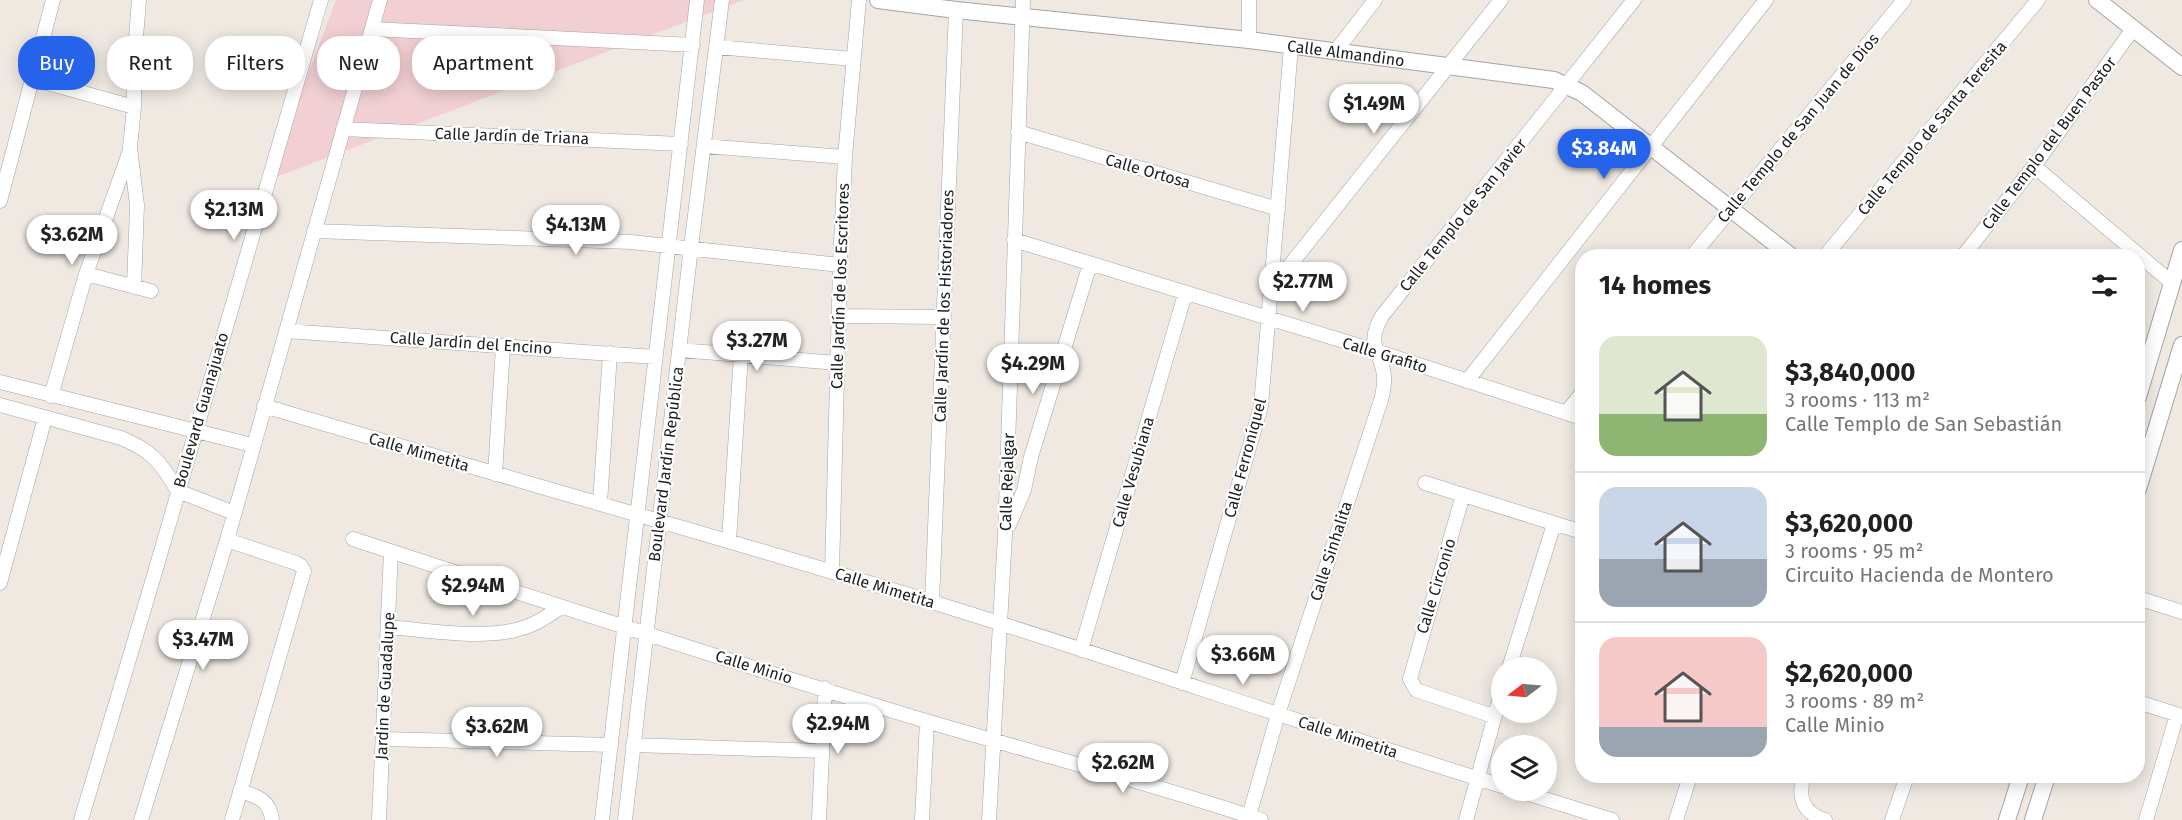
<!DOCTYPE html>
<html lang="en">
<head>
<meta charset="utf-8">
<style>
  :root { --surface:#fff; --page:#f2f2f2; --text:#202124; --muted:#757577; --line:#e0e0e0; --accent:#2563eb }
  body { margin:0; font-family:"Fira Sans",sans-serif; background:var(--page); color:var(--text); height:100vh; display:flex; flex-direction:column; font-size:22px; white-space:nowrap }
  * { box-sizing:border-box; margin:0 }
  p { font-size:20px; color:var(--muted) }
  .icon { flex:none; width:33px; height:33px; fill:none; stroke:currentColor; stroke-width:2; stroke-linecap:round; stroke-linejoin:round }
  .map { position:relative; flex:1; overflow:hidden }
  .details { position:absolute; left:1575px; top:249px; width:570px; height:534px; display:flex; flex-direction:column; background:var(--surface); border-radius:24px; box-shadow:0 3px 15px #0003 }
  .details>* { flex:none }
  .guide { position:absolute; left:18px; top:36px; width:570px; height:54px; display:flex; gap:12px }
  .needle { width:39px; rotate:254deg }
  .tools { position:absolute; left:1491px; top:657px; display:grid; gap:12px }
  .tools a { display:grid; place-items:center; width:66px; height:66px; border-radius:50%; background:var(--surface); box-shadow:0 3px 15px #0003; font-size:30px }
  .price { position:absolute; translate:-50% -51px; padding:0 14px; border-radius:21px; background:#fff; color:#222; font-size:20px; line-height:39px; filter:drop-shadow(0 2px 3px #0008) }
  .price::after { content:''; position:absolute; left:50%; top:36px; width:18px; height:14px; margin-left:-9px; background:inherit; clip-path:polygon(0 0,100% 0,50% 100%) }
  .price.selected { background:var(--accent); color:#fff }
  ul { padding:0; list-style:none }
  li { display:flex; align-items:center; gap:18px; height:150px; padding:0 24px }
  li+li { border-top:2px solid var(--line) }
  li span { display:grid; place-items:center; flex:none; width:168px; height:120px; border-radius:18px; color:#555 }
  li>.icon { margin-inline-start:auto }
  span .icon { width:72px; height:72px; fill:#fffc; stroke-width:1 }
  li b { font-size:26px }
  h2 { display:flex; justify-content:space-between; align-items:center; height:72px; padding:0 24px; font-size:26px }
  .pill { padding:0 21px; border-radius:24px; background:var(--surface); box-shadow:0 3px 15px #0003; font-size:21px; line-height:54px }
  .pill.selected { background:var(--accent); color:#fff }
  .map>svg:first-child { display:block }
  .commercial { fill:#f2cfd2 }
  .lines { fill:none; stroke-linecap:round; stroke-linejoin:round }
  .minor-casing { stroke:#a4a4a4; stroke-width:15 }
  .tertiary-casing { stroke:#a4a4a4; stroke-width:18 }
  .minor { stroke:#fff; stroke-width:14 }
  .tertiary { stroke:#fff; stroke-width:16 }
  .labels { text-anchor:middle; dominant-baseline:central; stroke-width:4.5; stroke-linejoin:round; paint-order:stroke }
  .street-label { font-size:16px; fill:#1d1d1d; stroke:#fff }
</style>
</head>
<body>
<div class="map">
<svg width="2182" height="820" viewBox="0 0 2182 820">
  <rect width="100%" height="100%" fill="#efe9e2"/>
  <path class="commercial" d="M336,0H744L268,180Z"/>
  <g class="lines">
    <defs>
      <path id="minor" d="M372,29L693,45
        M1249,40V0
        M717,47L853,59
        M1335,52L1375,0
        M33,79L134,107
        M343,129L681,144
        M1018,132L1278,209
        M704,146L845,157
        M2034,166L2172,283
        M0,201L53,0
        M314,231L631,242L840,265
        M1014,240L1376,351L1582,418
        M1692,256L1904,0
        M1825,256L2038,0
        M1963,256L2034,166L2133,29
        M86,274L151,291
        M134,287L137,205L130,148L134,107V63L139,0
        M1271,289L1501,0
        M839,316L944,317
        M286,331L655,357
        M680,350L837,363
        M1467,381L1766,0
        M0,382L252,445
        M51,396L86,274L129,153
        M0,405L121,438C153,451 160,462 178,491
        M264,406C486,472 710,534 932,602C1123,661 1311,727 1502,786
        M1566,413L1582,393
        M495,474L503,346
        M1425,483L1582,532
        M178,491L234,513
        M1463,495L1410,679L1416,690L1493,716
        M600,503L610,353
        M1009,525L1024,490L1031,457L1090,264
        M353,539C543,601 734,663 926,721C1038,754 1151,783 1261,820
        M227,540L296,563L301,566L304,571L232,820
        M729,541L741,355
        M832,572L840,265L845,157L859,0
        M0,583L45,418
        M2138,598L2182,612
        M932,602L956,10
        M388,627C427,630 482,640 519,629C535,625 548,616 561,607
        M1081,650L1185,294
        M1509,668L1554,524
        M1182,683L1261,406L1291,47
        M2138,702L2182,716
        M383,739L611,745
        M633,745L822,751
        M1804,776C1797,797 1803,813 1825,820
        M1516,790L1612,820
        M240,791C257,796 270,800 272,820
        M81,820L153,579L321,0
        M141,820L227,540L380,0
        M379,820L391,551
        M602,820L697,0
        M625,820L691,247L722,0
        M819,820L825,688
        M922,820L927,721
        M989,820L1005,535L1023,0
        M1248,820L1278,714L1381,400C1383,392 1385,384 1384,376C1381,349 1365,346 1382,316L1634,0
        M1466,820L1502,690
        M1676,820L1690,776
        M1892,820L1907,776
        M2146,820L2177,715"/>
      <g id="tertiary">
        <path id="s1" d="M878,0L956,10L1249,40L1554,80L1582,93L1791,256"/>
        <path d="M2097,0L2182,67"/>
        <path d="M2138,397L2182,250"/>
        <path d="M2138,489L2182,345"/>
        <path d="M2007,820L2021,776"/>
        <path d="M2033,820L2047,776"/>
      </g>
    </defs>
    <use href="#minor" class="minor-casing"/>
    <use href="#tertiary" class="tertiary-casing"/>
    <use href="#minor" class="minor"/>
    <use href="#tertiary" class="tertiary"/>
  </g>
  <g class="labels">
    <g class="street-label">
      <text stroke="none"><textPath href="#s1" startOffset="471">Calle Almandino</textPath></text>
      <text transform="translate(1798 128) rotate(-50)">Calle Templo de San Juan de Dios</text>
      <text transform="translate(1932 128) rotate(-50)">Calle Templo de Santa Teresita</text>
      <text transform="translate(512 136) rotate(2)">Calle Jardín de Triana</text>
      <text transform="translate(2049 143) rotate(-53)">Calle Templo del Buen Pastor</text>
      <text transform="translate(1148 171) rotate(16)">Calle Ortosa</text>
      <text transform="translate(1463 215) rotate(-51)">Calle Templo de San Javier</text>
      <text transform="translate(840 286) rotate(-88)">Calle Jardín de los Escritores</text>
      <text transform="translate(944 306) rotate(-88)">Calle Jardín de los Historiadores</text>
      <text transform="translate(471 343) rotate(4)">Calle Jardín del Encino</text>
      <text transform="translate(1385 355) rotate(17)">Calle Grafito</text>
      <text transform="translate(201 410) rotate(-74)">Boulevard Guanajuato</text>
      <text transform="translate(419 452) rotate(16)">Calle Mimetita</text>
      <text transform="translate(1245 458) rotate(-75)">Calle Ferroníquel</text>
      <text transform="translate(666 464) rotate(-83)">Boulevard Jardín República</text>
      <text transform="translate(1133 472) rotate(-74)">Calle Vesubiana</text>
      <text transform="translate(1007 482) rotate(-88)">Calle Rejalgar</text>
      <text transform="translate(1331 551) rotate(-72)">Calle Sinhalita</text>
      <text transform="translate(1436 586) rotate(-73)">Calle Circonio</text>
      <text transform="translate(885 588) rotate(17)">Calle Mimetita</text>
      <text transform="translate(754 667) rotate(17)">Calle Minio</text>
      <text transform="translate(385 686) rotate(-87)">Jardin de Guadalupe</text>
      <text transform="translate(1348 737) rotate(18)">Calle Mimetita</text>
    </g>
  </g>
</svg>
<div class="tools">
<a><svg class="needle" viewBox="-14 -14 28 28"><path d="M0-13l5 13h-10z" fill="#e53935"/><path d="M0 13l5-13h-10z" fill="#757577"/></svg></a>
<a><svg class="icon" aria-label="layers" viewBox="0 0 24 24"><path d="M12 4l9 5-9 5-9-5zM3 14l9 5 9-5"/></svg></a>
</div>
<b class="price" style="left:1374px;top:135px">$1.49M</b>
<b class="price selected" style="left:1604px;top:180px">$3.84M</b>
<b class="price" style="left:234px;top:241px">$2.13M</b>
<b class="price" style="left:576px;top:256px">$4.13M</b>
<b class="price" style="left:72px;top:266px">$3.62M</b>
<b class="price" style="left:1303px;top:313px">$2.77M</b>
<b class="price" style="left:757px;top:372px">$3.27M</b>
<b class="price" style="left:1033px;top:395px">$4.29M</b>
<b class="price" style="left:473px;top:617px">$2.94M</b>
<b class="price" style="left:203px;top:671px">$3.47M</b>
<b class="price" style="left:1243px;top:686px">$3.66M</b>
<b class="price" style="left:838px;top:755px">$2.94M</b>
<b class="price" style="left:497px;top:758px">$3.62M</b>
<b class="price" style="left:1123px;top:794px">$2.62M</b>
<div class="guide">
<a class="pill selected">Buy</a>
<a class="pill">Rent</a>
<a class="pill">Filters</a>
<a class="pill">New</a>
<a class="pill">Apartment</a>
</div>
<section class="details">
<h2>14 homes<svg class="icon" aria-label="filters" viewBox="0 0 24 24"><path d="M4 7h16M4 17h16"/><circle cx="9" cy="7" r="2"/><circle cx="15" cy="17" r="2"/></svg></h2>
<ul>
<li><span style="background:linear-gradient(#dfe7d0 65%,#8fb573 0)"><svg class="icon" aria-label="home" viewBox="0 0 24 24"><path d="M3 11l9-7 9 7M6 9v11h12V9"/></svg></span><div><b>$3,840,000</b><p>3 rooms · 113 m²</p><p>Calle Templo de San Sebastián</p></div></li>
<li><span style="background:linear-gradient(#c9d6e8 60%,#9aa5b1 0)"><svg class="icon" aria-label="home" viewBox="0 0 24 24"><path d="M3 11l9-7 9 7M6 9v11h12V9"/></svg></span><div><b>$3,620,000</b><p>3 rooms · 95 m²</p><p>Circuito Hacienda de Montero</p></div></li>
<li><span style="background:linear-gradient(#f6c9c9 75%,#9aa5b1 0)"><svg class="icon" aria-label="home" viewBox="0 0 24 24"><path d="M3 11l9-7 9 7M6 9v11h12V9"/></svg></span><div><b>$2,620,000</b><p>3 rooms · 89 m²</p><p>Calle Minio</p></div></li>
</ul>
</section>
</div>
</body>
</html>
